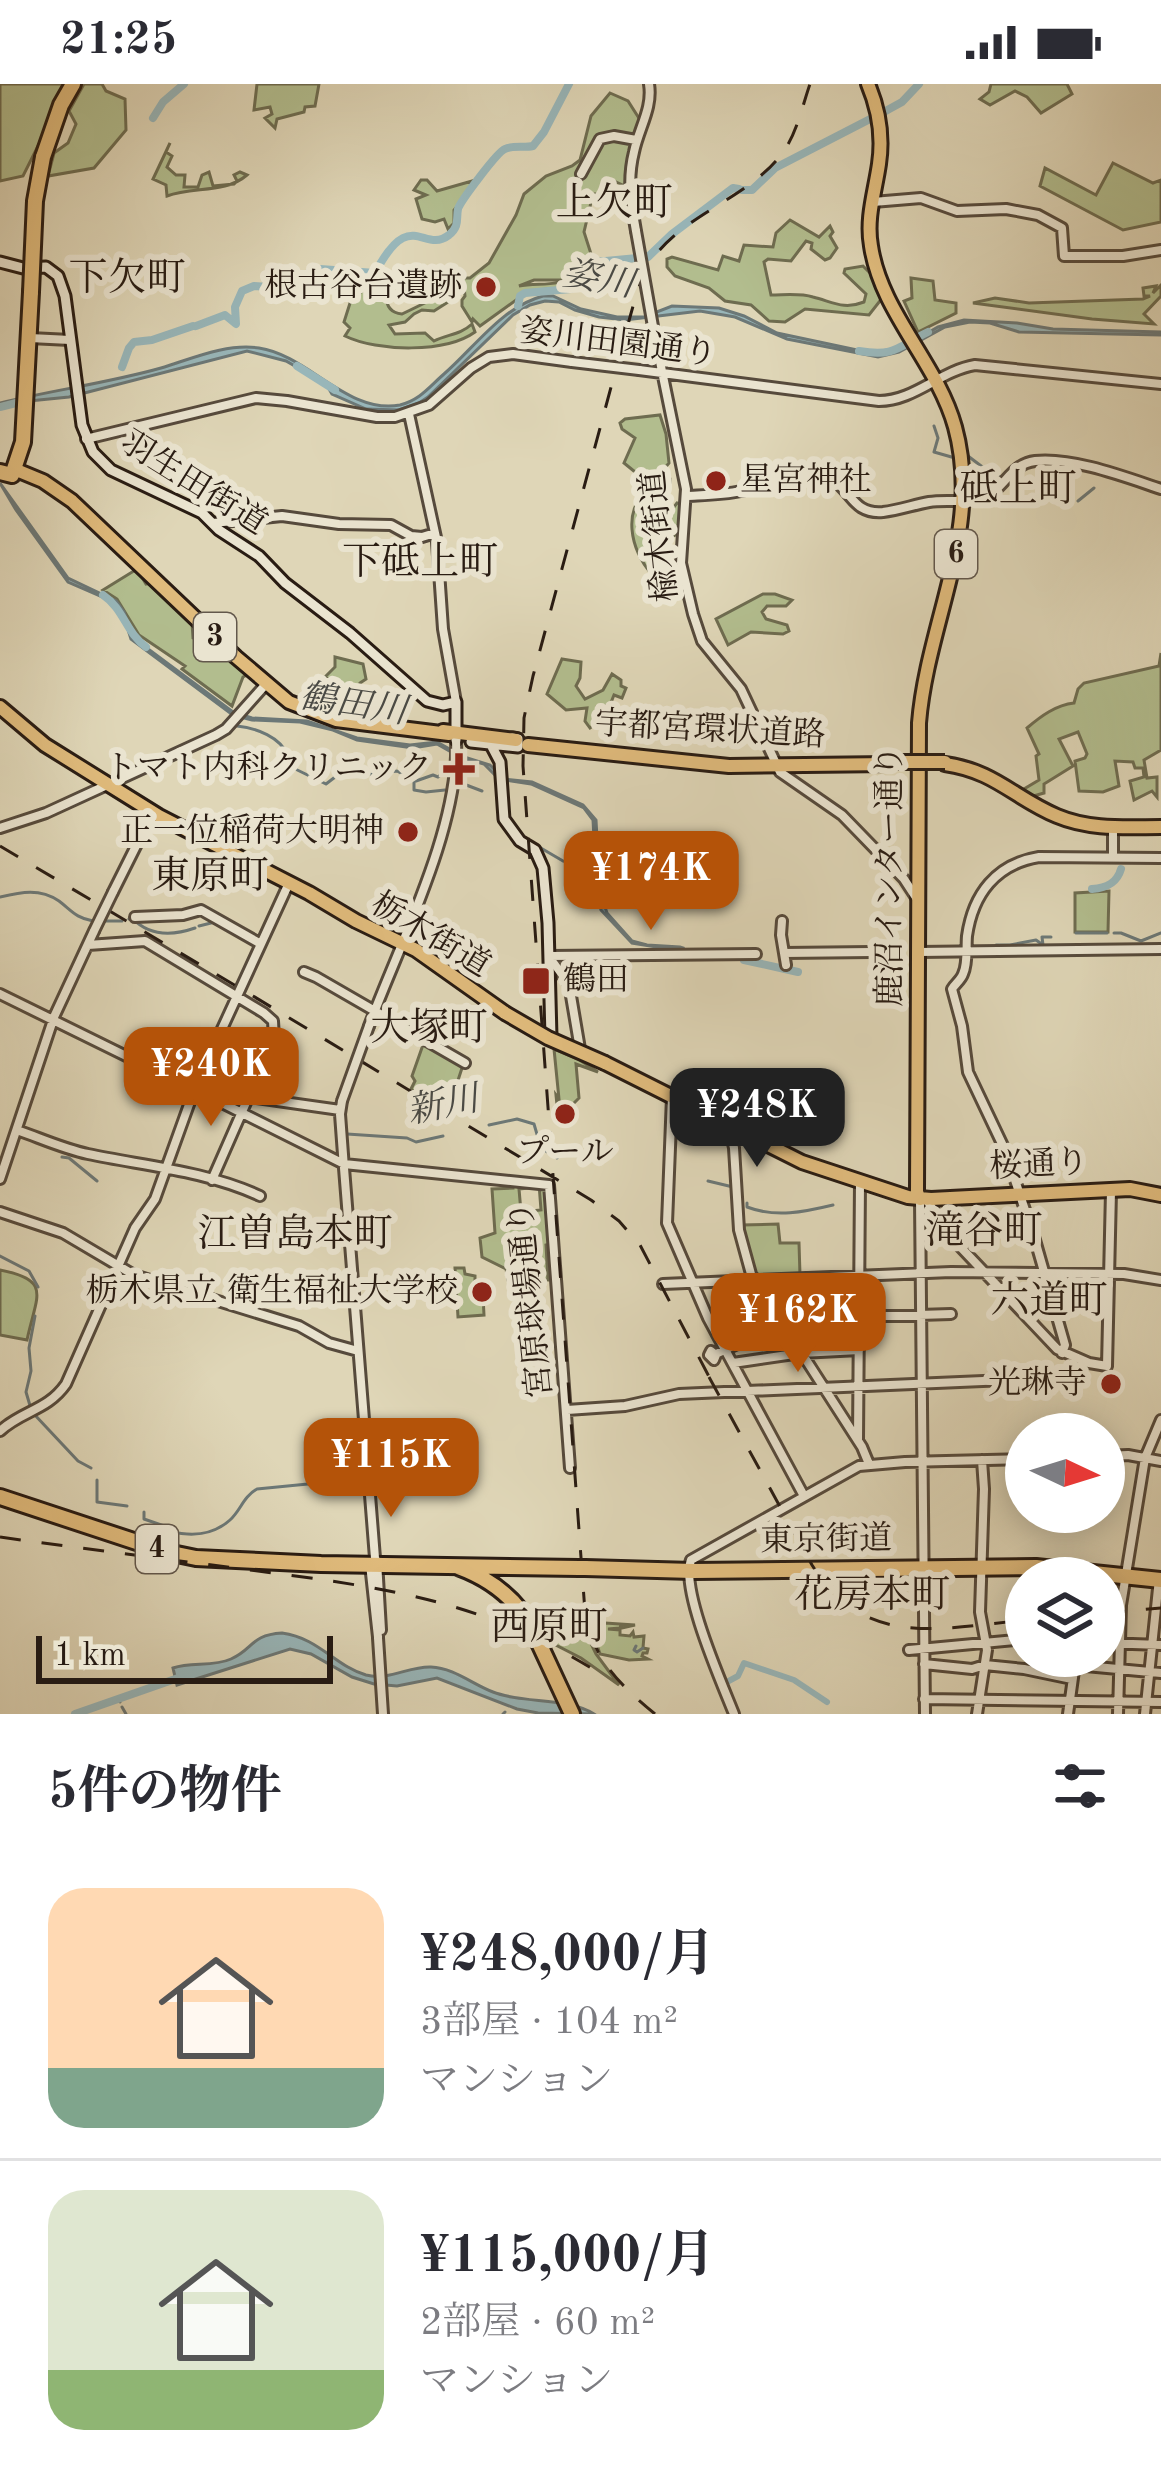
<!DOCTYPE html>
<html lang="ja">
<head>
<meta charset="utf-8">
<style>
  :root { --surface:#fff; --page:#f2f2f3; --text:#2b2b33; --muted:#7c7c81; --line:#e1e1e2; --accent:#b45309 }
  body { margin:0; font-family:"Old Standard TT","Noto Serif JP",serif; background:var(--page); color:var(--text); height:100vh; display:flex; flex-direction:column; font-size:45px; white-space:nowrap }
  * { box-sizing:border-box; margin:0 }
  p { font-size:39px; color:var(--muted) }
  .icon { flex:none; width:66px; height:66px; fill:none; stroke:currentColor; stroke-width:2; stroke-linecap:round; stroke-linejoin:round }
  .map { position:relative; height:1630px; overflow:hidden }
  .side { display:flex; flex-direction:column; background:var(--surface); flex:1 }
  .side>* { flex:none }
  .needle { width:78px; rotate:94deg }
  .fabs { position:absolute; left:1005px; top:1329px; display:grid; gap:24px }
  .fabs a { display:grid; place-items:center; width:120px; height:120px; border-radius:50%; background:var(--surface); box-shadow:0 6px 30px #0003; font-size:60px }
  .scale { position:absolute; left:36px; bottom:30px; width:297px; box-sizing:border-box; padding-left:12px; border:6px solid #291c13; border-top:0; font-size:33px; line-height:42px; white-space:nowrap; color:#291c13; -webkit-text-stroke:9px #eae4d0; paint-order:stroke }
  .price { position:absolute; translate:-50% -102px; padding:0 27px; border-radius:24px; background:var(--accent); color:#fff; font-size:39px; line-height:78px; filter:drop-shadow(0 3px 6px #0008) }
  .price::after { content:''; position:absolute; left:50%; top:72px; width:36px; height:27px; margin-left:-18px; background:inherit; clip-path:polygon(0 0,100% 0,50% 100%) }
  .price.current { background:#222; color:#fff }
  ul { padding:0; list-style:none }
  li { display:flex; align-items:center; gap:36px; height:300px; padding:0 48px }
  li+li { border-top:3px solid var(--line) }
  li span { display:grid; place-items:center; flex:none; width:336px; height:240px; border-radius:36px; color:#555 }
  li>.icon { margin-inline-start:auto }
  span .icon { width:144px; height:144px; fill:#fffc; stroke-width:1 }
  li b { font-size:51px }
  h2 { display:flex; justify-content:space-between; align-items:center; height:144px; padding:0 48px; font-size:51px }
  .status { display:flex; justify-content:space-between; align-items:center; height:84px; padding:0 60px; background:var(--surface); direction:ltr }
  .status svg { height:33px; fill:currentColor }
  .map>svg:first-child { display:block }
  .green { fill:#b2bd8e; stroke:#6e6c50; stroke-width:3 }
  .water { fill:#98b6b9; stroke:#6c7877; stroke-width:3 }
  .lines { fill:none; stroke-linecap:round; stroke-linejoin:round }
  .stream { stroke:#6c7877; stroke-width:3 }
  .canal { stroke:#98b6b9; stroke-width:6 }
  .river { stroke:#98b6b9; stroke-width:8 }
  .tertiary-casing { stroke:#564a3c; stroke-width:14 }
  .secondary-casing { stroke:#291c13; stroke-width:15 }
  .primary-casing { stroke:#291c13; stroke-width:18 }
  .trunk-casing { stroke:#291c13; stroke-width:20 }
  .tertiary { stroke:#eae4d0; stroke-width:8 }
  .secondary { stroke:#eae4d0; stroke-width:9 }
  .primary { stroke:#e0bb7c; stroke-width:12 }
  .trunk { stroke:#e0bb7c; stroke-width:14 }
  .rail { stroke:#291c13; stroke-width:3; stroke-dasharray:21 21; stroke-linecap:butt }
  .tertiary-bridge-casing { stroke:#564a3c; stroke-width:14; stroke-linecap:butt }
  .primary-bridge-casing { stroke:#291c13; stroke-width:18; stroke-linecap:butt }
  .trunk-bridge-casing { stroke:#291c13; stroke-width:20; stroke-linecap:butt }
  .tertiary-bridge { stroke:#eae4d0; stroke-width:8 }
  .primary-bridge { stroke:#e0bb7c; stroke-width:12 }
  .trunk-bridge { stroke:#e0bb7c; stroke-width:14 }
  .poi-dot { fill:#8f2418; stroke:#eae4d0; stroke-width:4.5 }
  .labels { text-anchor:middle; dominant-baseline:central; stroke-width:12; stroke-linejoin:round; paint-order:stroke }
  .shield { fill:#eae4d0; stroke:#63584c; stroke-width:3 }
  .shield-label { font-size:30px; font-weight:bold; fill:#291c13 }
  .poi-label { font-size:33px; fill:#291c13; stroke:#eae4d0; text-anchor:end }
  .street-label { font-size:33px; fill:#291c13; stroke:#eae4d0 }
  .water-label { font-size:36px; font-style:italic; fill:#4a4a45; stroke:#eae4d0 }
  .quarter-label { font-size:39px; fill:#291c13; stroke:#eae4d0 }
</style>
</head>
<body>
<div class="status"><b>21:25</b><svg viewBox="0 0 49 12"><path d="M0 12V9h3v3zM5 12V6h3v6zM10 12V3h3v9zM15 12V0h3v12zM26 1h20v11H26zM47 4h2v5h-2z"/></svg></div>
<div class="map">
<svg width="1161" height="1630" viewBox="0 0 1161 1630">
  <rect width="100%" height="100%" fill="#dfd6b7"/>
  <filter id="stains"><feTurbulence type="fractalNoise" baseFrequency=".00167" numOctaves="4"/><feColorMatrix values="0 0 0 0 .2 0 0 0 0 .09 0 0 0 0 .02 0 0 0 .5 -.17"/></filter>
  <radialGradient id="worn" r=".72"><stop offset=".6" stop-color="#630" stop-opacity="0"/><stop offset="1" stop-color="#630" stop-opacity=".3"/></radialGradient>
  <path class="green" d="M0,0H69L23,92L0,97Z
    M84,0H102L106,7L125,15L126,46L94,84L48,92L54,69L68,59L76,40L69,27Z
    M257,0H319L315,22L305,23L304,28L277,35L275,44L265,34L272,30L270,23L254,26Z
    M991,0H1067L1072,10L1041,29L1027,13L1015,7L990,21L980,15L989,8Z
    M610,9L628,17L642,39L627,103L614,97L608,99L600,110H593L584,148L592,173L575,182L571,191L565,196H534L519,202C535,199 557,202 572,195L576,197L574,203L537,206L523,211L480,242L473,235L472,238L462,222V216L465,212L464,203L461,202L459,211L434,227L422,226L414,230L405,238L389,241L395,250L425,249L434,257C448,250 460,251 472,240L475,248C446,269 378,268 345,252L350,244L344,238L351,216L366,204L386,211C386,222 391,229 402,230L437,213L438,198L447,195L449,205L458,203L452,200L460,194H470L489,179L516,131L524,110L546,92L572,82L580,76L591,32Z
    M170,59L166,68L172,72L167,83L176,91H185L184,103H198L202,91L209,88L213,102L234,100L237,97L234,91L240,88L247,91C225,110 193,102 167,112L166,101L153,95Z
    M1113,79L1153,99L1161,96V138L1123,146L1040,102L1045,84L1096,111Z
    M421,96H427L437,107L472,97V106L454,126V139L448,145L444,135L435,138L422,135L416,115L426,111L414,106Z
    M790,136L819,153L830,142L833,148L830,152L837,164L830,174L825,176L811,165L812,159L806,157L791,177L768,175L764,178L771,211C785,211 800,209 813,213C833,218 844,226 864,218L866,210L844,189L845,185L863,182L873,192L883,213L869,231L805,225L785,238L769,237L751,221L725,217L709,204L675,192L667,183V175L672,173L718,186L723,172L739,177L744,161L773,163L776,149Z
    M911,194L933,197L935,216L956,219V229L918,248L904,217L912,214Z
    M1161,201V212L1144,230L1154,240L1092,235L973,219L995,214L1029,219L1143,215L1150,212H1144L1143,204L1156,202L1153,209Z
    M660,331L666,350L669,379L664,385L640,392L624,379L635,354L622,345L620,339L625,335Z
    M663,394L670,395V399C661,414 644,429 649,447L656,446L677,419L681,420L682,433L677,450L663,458L664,473L678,481L674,497L669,502C643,492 624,450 635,423C639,411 653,402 663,394Z
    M137,485L146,500L151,499L192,539L193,554L219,563L249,590L243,593L232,622L182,585L185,582L139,551L117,515L103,506Z
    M763,510H775L792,516L786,522H767L762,528L766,535L787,541L789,547L783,550L751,548L728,561L716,535Z
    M1161,569V666L1144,676L1147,694L1157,693V713L1152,707L1134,716L1130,697L1144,693L1143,684H1135L1133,678L1115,677L1119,702L1103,708L1079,707L1075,677L1085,674L1087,670L1078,648L1059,655L1073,682L1044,700V709L1030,713L1026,711L1024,705L1039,696L1036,672L1039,670L1027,644C1041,632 1056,621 1074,619L1078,605L1084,599L1159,582Z
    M335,573L363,580L366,595L360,599C361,614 373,619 382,629L371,638V632L365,630L361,613L343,610L339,599L328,596L326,592L335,583Z
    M562,575L581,578L580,594L576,602L585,615L603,606L612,590L621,596V602L626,604L622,614L614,611L610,621L597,623L600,637L590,644L585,637L587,624L566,626L547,610Z
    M1109,807L1108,848H1075V809Z
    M424,958L463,981L448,1027L411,1005L415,997L412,992Z
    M554,965L578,975L598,988L576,980L579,1014L572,1021H557L556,1011L559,1015Z
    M513,1097L530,1099V1104L519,1105L521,1128L541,1126L539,1100L547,1102L551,1160L546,1161L548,1196H508L506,1185L482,1173L480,1154L495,1149L492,1105L513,1104Z
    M778,1140L780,1159H799L800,1191L757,1193L753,1191L741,1145L742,1141Z
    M455,1184H464L465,1190L475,1192V1212H483L484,1231L458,1233Z
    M0,1186C53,1196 36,1212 27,1256L0,1251Z
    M605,1539L635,1541L622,1544L621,1540L620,1544L608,1545L620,1546V1551L630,1552L633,1548L634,1553L644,1552L643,1564L648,1565L647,1569H643L642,1572L648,1575L629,1576L600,1570L594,1552L598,1551V1545Z
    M574,1542L578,1549L585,1547L596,1570L619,1601L581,1574L546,1556L551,1550L567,1552Z"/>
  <path class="water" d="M543,212H553L581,225L617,233H644L672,222L719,224L744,232L777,249L876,270L900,265L938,243L964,236L1017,239L1053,245L1161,248V251L1019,248L990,239L970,238L945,243L899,268L878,273L787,255L735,233L700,227L625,236L599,233L575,226L559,218L545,217L530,221L513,231L428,313L419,319L399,326L366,325L332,310L326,300L286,277L247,267L69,313L19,318L0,322V319C53,306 108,299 161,284C191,275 226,259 259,264C308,271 348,331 400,321C420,316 429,303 444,290C475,263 502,223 543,212Z
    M0,399L68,494L116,517L124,528L132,553L233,628L252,634L307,637L357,654L410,661L437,658L464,673L490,681L504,695L532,698L583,721L596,736L600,808L607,829L632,857L647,861L680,863L683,864L682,867L632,859L601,826L597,809L593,736L584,724L531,700L499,695L484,680L462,674L437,660L413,664L357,656L333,646L300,638L252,636L233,631L131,555L122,527L116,519L68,498L16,426Z
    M282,1549C319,1554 335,1582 366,1591C389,1597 409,1582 431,1583C454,1584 472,1600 493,1608C523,1620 568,1613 594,1630L538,1629L517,1625L437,1594L397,1602L374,1600L352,1593L311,1570L290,1565L177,1601L173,1584C192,1578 213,1583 231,1575C254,1565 250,1551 282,1549Z"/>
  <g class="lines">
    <path class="stream" d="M934,342L938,354L934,368L955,374
      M968,372L993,391L1005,394
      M1078,417L1094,404
      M237,642C256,644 281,653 288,672L284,676L285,680L326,700L339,690L361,688L364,691L397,687L414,696V706L426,708L445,706
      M416,697L433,691L438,693L443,689L462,691L461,699L482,707
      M534,760L563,777L591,783L597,792
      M0,813C21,808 40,804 59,817C72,827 76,834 93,837
      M129,835L132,834C149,852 172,852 195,844
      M102,837H122
      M199,842L215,838
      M1076,849H1107
      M1114,849H1121L1141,857L1161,849
      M996,861H1010L1036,856L1043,861L1042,853H1051
      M489,1041L517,1035L534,1040L541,1064L557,1074
      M347,1050L407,1054L416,1058L443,1052
      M62,1073L69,1074L97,1097
      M708,1097L733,1103
      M747,1119V1123C776,1134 804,1128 833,1121
      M0,1172L29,1187L38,1203
      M31,1325L26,1308L31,1287L29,1264L35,1232
      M33,1329L78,1377L91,1384
      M97,1396V1418L127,1422
      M144,1428V1435L167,1443
      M170,1447C191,1453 213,1451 230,1436C241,1426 243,1413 257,1405L318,1399
      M636,1562L634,1566L637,1568L643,1564
      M119,1614L120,1618
      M122,1623L126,1630
      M503,1630L505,1628"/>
    <path class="canal" d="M725,1599L738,1592L744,1579L794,1596L827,1618"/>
    <path class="river" d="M882,29L902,18L919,0
      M153,34L163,18L184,0
      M742,106H752L775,84L874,33
      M271,203L320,185L375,189C411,121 423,171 449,151C460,142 456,135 458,125C460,118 497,68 505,65C513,61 524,64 533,62L544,48L569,0
      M518,222L520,212L525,209L571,205L590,180L595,178L648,173L672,150L733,104L739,105
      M196,242L225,231L236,240L235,223L242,207L254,202L269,203
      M859,267C896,273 897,263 928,248
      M297,282L335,306
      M122,283L129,264L134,258L152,256L193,242
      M0,323L28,316
      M103,511C124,525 126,549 146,563
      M1092,805C1107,804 1117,799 1121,785
      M744,876L798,888
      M75,1630L181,1593"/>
    <defs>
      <path id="tertiary" d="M581,90L600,55L614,52L636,56
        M873,118L921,114L957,127L1006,125L1038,131L1062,144L1064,172H1123L1161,166
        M636,147C631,119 627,96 634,68C639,44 653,24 649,0
        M654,248L686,405L681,479L693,530L702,557L741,605L780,688L842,731L904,795L917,815
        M30,254L70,256
        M639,286L879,317C914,317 940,287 975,281L1161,300
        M409,330L437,458L443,545L456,618
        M86,355L256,314L287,317L377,333H395L429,321L471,284L489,273L513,270L572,278
        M686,412C704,411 723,411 741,407C767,402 796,390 823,394C852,398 848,431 883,428C899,426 913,421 929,418C946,415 967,420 984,413C1005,405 1010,380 1035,377C1073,373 1125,393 1161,405
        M213,439L282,432L339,440L391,441L411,452L422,453L435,449
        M0,744L46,729L216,651L226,645L266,600
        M1113,773V742
        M113,808L153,728
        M135,833L183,831L201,826L261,860
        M782,837L781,851L786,881
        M88,861L145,857L264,929L273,937L274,955L212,1096
        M919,868L1161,865
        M784,869L872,868
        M549,872L756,870
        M550,874L569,900L580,965
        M304,888L316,893L465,979
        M0,910L183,1000
        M369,942C399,861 460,743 456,656
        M204,1010L199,995L289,799
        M249,1013L340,1026
        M672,1013L667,1139L708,1234L804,1412
        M342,1017L340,1030L344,1084L375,1474
        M729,1042L734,1064L739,1146L751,1190L862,1363L869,1380
        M17,1046C40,1054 64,1065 88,1070C145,1082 206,1087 260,1112
        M0,1095L54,933L94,847
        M926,1115L951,1153L1057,1265L1089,1279L1107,1282L1111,1107
        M920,1116L925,1630
        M0,1128L63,1149L134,1191L299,1242L329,1259L358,1267
        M663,1200L951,1188L1124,1190L1161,1196
        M720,1255L753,1197
        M711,1267L716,1271L714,1276L709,1271Z
        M1062,1269L1065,1261L1035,1156L1005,1066L968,988L962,942L952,905C955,900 961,896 963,890C968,880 966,863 967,852C973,810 996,780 1039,773L1161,774
        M716,1270L791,1235L951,1230
        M733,1279L801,1269L859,1266
        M567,1326L625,1322L679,1310L1051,1294
        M0,1347C23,1326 47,1327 66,1300L135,1144L155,1115L191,1015L204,1010L344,1080L549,1101L570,1384
        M858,1356L860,1098
        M1104,1372L1128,1371L1161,1377
        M377,1477L381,1546
        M370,1480L378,1553
        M378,1554L383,1630
        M1104,1559L1161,1561
        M909,1566L1026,1555
        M924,1580L972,1585L985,1581L1024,1585L1072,1595
        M1075,1581L1161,1589
        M924,1615L1161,1618
        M734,1630C721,1597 680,1505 691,1476L859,1382L905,1378L1026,1375
        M977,1630L987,1566L980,1528L984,1405L982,1376
        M1068,1630L1076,1572
        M1118,1630L1121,1521L1145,1374L1161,1336
        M1145,1630L1159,1495"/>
      <path id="secondary" d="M0,178L23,184L46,183L58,192L65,212L82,341L93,368L111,386L202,429L219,446L259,472L285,499L350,549L427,617L443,621L456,618V656
        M471,658L518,663V655L512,654
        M491,661L500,678L504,735L520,757L535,766L543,784L548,839L551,953"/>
      <path id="primary" d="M868,0C879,26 883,53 879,80C875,108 866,134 871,162C881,229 937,278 955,343C983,445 927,539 919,639L917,1108L920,1115
        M14,385L43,397L72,417L236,573L289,618L336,636L449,650
        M0,623L45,661L159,732L309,809L356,837L416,866L505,929
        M443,647L516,656
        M528,661L729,682L890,680
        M945,680C995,687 1014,714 1057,732C1090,746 1126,743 1161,743
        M605,979L802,1078L908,1113L931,1115L1130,1105L1161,1111"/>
      <path id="trunk" d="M43,73L61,21L73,0
        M0,388L12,391L23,358L31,208
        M0,1413L167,1468L196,1474L321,1480L579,1484
        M458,1483C491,1495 518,1516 534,1548
        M585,1484L693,1487L1036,1483L1161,1496
        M539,1559L572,1630"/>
    </defs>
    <use href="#tertiary" class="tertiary-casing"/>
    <use href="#secondary" class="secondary-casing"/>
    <use href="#primary" class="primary-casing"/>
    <use href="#trunk" class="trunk-casing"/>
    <use href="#tertiary" class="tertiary"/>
    <use href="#secondary" class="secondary"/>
    <use href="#primary" class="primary"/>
    <use href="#trunk" class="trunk"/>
    <path class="rail" d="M0,762L268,921
      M253,912L591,1116L619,1137L640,1161L715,1304
      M709,1293L812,1481C864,1566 942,1544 1026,1536
      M0,1453C78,1464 157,1474 235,1484C379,1503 482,1513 607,1594
      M1104,1529L1161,1524
      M655,1630C620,1601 592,1574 585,1528L523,682L524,634L533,592L630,233C635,215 640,195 650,179C682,128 755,114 787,62C798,44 803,20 810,0"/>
    <defs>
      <path id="tertiary-bridge" d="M636,147L654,248
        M572,278L639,286
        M94,847L113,808
        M342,1017L369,942"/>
      <path id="primary-bridge" d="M889,678H945
        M505,929L548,954L605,979"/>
      <path id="trunk-bridge" d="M31,208L35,117L43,73
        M579,1484H585
        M534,1548L539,1559"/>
    </defs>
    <use href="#tertiary-bridge" class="tertiary-bridge-casing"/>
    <use href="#primary-bridge" class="primary-bridge-casing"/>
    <use href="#trunk-bridge" class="trunk-bridge-casing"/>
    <use href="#tertiary-bridge" class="tertiary-bridge"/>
    <use href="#primary-bridge" class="primary-bridge"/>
    <use href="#trunk-bridge" class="trunk-bridge"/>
  </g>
  <g class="poi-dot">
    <circle cx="486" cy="203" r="12"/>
    <circle cx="716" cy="397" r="12"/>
    <path d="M453 667h12v12h12v12h-12v12h-12v-12h-12v-12h12z"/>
    <circle cx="408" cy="748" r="12"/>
    <rect x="521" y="882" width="30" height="30" rx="6"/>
    <circle cx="565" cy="1030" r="12"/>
    <circle cx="482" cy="1208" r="12"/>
    <circle cx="1111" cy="1300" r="12"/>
  </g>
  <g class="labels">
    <g class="shield">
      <rect x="935" y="446" width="42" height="48" rx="9"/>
      <rect x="194" y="529" width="42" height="48" rx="9"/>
      <rect x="136" y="1441" width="42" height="48" rx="9"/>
    </g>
    <g class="shield-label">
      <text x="956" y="470">6</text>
      <text x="215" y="553">3</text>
      <text x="157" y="1465">4</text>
    </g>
    <g class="poi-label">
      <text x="462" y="203">根古谷台遺跡</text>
      <text x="740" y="397" text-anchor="start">星宮神社</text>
      <text x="432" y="685">トマト内科クリニック</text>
      <text x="384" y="748">正一位稲荷大明神</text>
      <text x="563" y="897" text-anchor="start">鶴田</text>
      <text x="565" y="1069" text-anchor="middle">プール</text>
      <text x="458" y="1208">栃木県立 衛生福祉大学校</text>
      <text x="1087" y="1300">光琳寺</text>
    </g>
    <g class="street-label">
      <text transform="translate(618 260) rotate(7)">姿川田園通り</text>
      <text transform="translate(193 400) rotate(32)">羽生田街道</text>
      <text transform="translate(661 452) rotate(-96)">楡木街道</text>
      <text transform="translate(710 647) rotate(3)">宇都宮環状道路</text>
      <text transform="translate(891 792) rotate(-90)">鹿沼インター通り</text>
      <text transform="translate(430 852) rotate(31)">栃木街道</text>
      <text transform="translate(1039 1082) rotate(-3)">桜通り</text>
      <text transform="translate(532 1215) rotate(-96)">宮原球場通り</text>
      <text transform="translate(826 1457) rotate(-1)">東京街道</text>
    </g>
    <g class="water-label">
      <text transform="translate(598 197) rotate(10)">姿川</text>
      <text transform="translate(353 622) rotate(8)">鶴田川</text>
      <text transform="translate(443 1023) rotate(-11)">新川</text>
    </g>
    <g class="quarter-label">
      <text x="614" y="120">上欠町</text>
      <text x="127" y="195">下欠町</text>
      <text x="1018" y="406">砥上町</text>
      <text x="420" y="479">下砥上町</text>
      <text x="210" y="793">東原町</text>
      <text x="429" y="945">大塚町</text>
      <text x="984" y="1148">滝谷町</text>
      <text x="295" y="1151">江曽島本町</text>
      <text x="1049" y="1218">六道町</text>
      <text x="872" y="1512">花房本町</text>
      <text x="549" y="1544">西原町</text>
    </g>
  </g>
  <rect width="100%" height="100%" filter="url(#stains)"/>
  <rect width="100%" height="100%" fill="url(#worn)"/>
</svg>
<div class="fabs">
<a><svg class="needle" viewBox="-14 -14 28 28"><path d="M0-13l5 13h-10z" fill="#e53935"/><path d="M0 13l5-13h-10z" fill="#7c7c81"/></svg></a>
<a><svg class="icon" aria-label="layers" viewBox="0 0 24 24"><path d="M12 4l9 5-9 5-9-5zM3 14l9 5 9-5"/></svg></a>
</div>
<div class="scale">1 km</div>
<b class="price" style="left:651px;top:849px">¥174K</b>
<b class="price" style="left:211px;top:1045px">¥240K</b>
<b class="price current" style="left:757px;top:1086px">¥248K</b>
<b class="price" style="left:798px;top:1291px">¥162K</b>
<b class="price" style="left:391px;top:1436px">¥115K</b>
</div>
<section class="side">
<h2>5件の物件<svg class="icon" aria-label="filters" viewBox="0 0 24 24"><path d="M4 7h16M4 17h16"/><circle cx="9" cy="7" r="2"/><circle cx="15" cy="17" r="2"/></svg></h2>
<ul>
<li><span style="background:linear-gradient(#ffd9b3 75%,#7fa58c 0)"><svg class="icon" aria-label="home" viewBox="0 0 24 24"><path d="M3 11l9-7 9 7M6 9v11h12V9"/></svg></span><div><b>¥248,000/月</b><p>3部屋 · 104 m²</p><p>マンション</p></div></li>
<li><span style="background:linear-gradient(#dfe7d0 75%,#8fb573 0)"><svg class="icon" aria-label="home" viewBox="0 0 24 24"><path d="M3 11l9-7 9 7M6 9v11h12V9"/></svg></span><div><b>¥115,000/月</b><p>2部屋 · 60 m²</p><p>マンション</p></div></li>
</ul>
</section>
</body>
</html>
